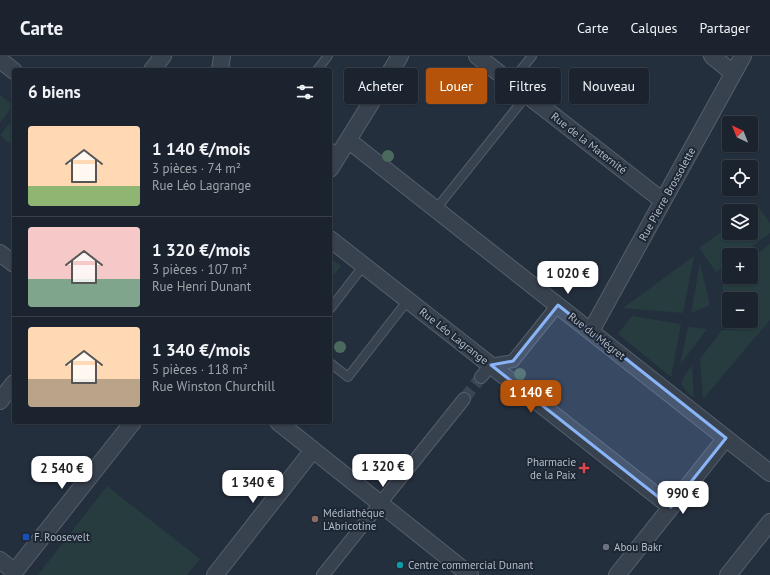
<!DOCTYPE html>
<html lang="fr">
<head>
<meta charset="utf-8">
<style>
  :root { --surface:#1b232e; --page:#282f3a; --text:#f1f3f6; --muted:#a0a4aa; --line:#39404a; --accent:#b45309 }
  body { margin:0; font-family:"PT Sans",sans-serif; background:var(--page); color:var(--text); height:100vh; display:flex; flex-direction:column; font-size:15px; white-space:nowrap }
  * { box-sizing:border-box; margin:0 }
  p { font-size:13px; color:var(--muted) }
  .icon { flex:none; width:22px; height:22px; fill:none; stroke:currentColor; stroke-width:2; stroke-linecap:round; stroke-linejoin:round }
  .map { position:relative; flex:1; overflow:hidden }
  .panel { position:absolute; left:12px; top:12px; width:320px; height:356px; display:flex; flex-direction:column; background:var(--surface); border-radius:4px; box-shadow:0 1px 3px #0004,0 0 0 1px var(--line) }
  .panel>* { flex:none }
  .banner { position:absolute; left:344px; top:12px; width:366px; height:36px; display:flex; gap:8px }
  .needle { width:26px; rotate:317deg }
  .tools { position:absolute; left:722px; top:60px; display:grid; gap:8px }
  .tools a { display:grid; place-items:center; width:36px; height:36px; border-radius:4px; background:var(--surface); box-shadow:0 1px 3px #0004,0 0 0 1px var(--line); font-size:20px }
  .price { position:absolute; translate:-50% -34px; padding:0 9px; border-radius:8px; background:#fff; color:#222; font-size:13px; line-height:26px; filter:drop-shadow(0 1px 2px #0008) }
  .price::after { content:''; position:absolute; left:50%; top:24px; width:12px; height:9px; margin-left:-6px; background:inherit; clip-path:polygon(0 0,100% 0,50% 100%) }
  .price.on { background:var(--accent); color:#fff }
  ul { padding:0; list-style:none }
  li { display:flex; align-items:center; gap:12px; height:100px; padding:0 16px }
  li+li { border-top:1px solid var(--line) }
  li span { display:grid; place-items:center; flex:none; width:112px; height:80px; border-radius:4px; color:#555 }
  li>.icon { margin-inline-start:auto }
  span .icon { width:48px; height:48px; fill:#fffc; stroke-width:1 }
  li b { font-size:17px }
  h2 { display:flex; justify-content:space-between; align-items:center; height:48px; padding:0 16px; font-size:17px }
  .chip { padding:0 14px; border-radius:4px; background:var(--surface); box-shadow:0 1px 3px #0004,0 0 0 1px var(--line); font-size:14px; line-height:36px }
  .chip.on { background:var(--accent); color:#fff }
  header { display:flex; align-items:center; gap:24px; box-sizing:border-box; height:56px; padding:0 20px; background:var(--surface); border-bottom:1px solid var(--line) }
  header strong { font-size:19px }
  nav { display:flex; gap:22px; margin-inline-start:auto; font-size:14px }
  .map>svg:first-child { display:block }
  .green { fill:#263c3f }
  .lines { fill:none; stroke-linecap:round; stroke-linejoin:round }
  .pedestrian-tunnel { stroke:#3a4453; stroke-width:12; stroke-dasharray:12 6; stroke-linecap:butt }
  .service-casing { stroke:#565f6c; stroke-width:10 }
  .pedestrian-casing { stroke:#565f6c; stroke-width:14 }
  .minor-casing { stroke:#565f6c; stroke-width:18 }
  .service { stroke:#38414e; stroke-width:8 }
  .pedestrian { stroke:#38414e; stroke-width:12 }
  .minor { stroke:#38414e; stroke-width:16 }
  .tree { fill:#4b6a5d }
  .marked { fill:#8ab4f8; fill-opacity:0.2; stroke:#8ab4f8; stroke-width:3; stroke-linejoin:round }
  .health-dot { fill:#e0444e; stroke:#1d2633; stroke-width:1.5 }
  .education-dot { fill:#8d6e63; stroke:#1d2633; stroke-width:1.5 }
  .transit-dot { fill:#1a4fb4; stroke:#1d2633; stroke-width:1.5 }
  .worship-dot { fill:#6b7280; stroke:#1d2633; stroke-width:1.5 }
  .culture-dot { fill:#0f9aa8; stroke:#1d2633; stroke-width:1.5 }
  .labels { text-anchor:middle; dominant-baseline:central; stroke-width:4; stroke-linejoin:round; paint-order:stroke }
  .street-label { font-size:11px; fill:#b4bcc9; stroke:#1d2633 }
  .poi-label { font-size:11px; fill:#b4bcc9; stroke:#1d2633; text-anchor:start }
</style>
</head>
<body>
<header>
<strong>Carte</strong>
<nav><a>Carte</a><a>Calques</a><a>Partager</a></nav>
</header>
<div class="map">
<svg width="770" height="519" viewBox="0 0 770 519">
  <rect width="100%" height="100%" fill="#242f3e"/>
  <path class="green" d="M0,39L13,49L0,67Z
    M14,62V91L0,79Z
    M758,150L770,167V177L740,199H729V207L716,216L699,192L729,170V177H751L750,155Z
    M770,188V264L703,343L700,303L722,274L748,272V265H751V243L746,242L724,244L722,224L729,219V221H751V203Z
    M694,200L683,257L623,252Z
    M330,202L341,210L330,224Z
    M700,207L710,249L691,257Z
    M632,260L681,268L671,321L618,278Z
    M688,271L707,273L680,309Z
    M692,309L694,342C676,327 680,327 692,309Z
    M107,430L200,503L187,519H38Z"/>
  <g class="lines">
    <path class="pedestrian-tunnel" d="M464,343L481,321"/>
    <defs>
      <path id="service" d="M317,14L328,0
        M511,26L532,0
        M330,91L339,98
        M436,153L527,39
        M330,253L364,209
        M330,307L348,321L408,244"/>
      <path id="pedestrian" d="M481,321L491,309L513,305L558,249
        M323,519L464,343"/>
      <path id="minor" d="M477,0L663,145
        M712,0L733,17
        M0,4L14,15
        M152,14L163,0
        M220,14L222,0
        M348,84L770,417
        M330,113L400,0
        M330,183L671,451
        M0,197L14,208
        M591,275L743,0
        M0,345L14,327
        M278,366L470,519
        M0,504L15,516
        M12,519L133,366
        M215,519L313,394
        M617,519L726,382
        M728,519L770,466"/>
    </defs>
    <use href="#service" class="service-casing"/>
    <use href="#pedestrian" class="pedestrian-casing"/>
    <use href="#minor" class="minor-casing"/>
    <use href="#service" class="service"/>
    <use href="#pedestrian" class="pedestrian"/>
    <use href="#minor" class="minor"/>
  </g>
  <g class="tree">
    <circle cx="388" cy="100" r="6"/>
    <circle cx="340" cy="291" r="6"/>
    <circle cx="520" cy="318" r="6"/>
  </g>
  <path class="marked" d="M558,249L726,382L671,451L491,309L513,305Z"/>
  <path class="health-dot" d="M582 406h4v4h4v4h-4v4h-4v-4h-4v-4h4z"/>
  <circle class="education-dot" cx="315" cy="463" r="4"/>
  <rect class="transit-dot" x="22" y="477" width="8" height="8" rx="2"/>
  <circle class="worship-dot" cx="606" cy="491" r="4"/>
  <circle class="culture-dot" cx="400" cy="509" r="4"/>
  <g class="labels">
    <g class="street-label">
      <text transform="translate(589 87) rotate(38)">Rue de la Maternité</text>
      <text transform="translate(667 138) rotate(-61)">Rue Pierre Brossolette</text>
      <text transform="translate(454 280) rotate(38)">Rue Léo Lagrange</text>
      <text transform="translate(597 280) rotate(38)">Rue du Mégret</text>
    </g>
    <g class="poi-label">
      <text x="576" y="406" text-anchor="end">Pharmacie<tspan x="576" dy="13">de la Paix</tspan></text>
      <text x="323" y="457">Médiathèque<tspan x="323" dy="13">L'Abricotine</tspan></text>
      <text x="34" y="481">F. Roosevelt</text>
      <text x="614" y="491">Abou Bakr</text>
      <text x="408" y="509">Centre commercial Dunant</text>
    </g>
  </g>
</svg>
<div class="tools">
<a><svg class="needle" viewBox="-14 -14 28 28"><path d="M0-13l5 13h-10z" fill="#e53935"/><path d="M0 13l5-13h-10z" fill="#a0a4aa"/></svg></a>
<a><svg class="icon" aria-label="locate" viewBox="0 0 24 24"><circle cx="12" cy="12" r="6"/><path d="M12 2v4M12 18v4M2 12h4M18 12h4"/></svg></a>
<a><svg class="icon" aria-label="layers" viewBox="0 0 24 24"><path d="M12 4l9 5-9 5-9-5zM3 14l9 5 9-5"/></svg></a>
<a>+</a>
<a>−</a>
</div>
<b class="price" style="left:568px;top:239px">1 020 €</b>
<b class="price on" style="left:531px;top:358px">1 140 €</b>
<b class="price" style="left:383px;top:432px">1 320 €</b>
<b class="price" style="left:62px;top:434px">2 540 €</b>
<b class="price" style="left:253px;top:448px">1 340 €</b>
<b class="price" style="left:683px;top:459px">990 €</b>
<div class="banner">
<a class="chip">Acheter</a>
<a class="chip on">Louer</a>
<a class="chip">Filtres</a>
<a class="chip">Nouveau</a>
</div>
<section class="panel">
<h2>6 biens<svg class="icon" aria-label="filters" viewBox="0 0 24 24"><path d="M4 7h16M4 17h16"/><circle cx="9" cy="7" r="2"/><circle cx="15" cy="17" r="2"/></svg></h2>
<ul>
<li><span style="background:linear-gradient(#ffd9b3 75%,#8fb573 0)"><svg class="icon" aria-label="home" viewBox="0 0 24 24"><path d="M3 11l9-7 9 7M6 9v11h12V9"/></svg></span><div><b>1 140 €/mois</b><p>3 pièces · 74 m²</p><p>Rue Léo Lagrange</p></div></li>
<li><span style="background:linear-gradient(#f6c9c9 65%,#7fa58c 0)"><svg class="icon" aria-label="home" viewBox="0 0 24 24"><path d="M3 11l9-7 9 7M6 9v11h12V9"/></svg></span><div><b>1 320 €/mois</b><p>3 pièces · 107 m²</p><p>Rue Henri Dunant</p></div></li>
<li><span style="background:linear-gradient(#ffd9b3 65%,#b9a48a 0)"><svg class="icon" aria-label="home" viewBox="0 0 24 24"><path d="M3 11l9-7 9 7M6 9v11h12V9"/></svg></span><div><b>1 340 €/mois</b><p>5 pièces · 118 m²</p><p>Rue Winston Churchill</p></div></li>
</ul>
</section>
</div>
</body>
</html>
